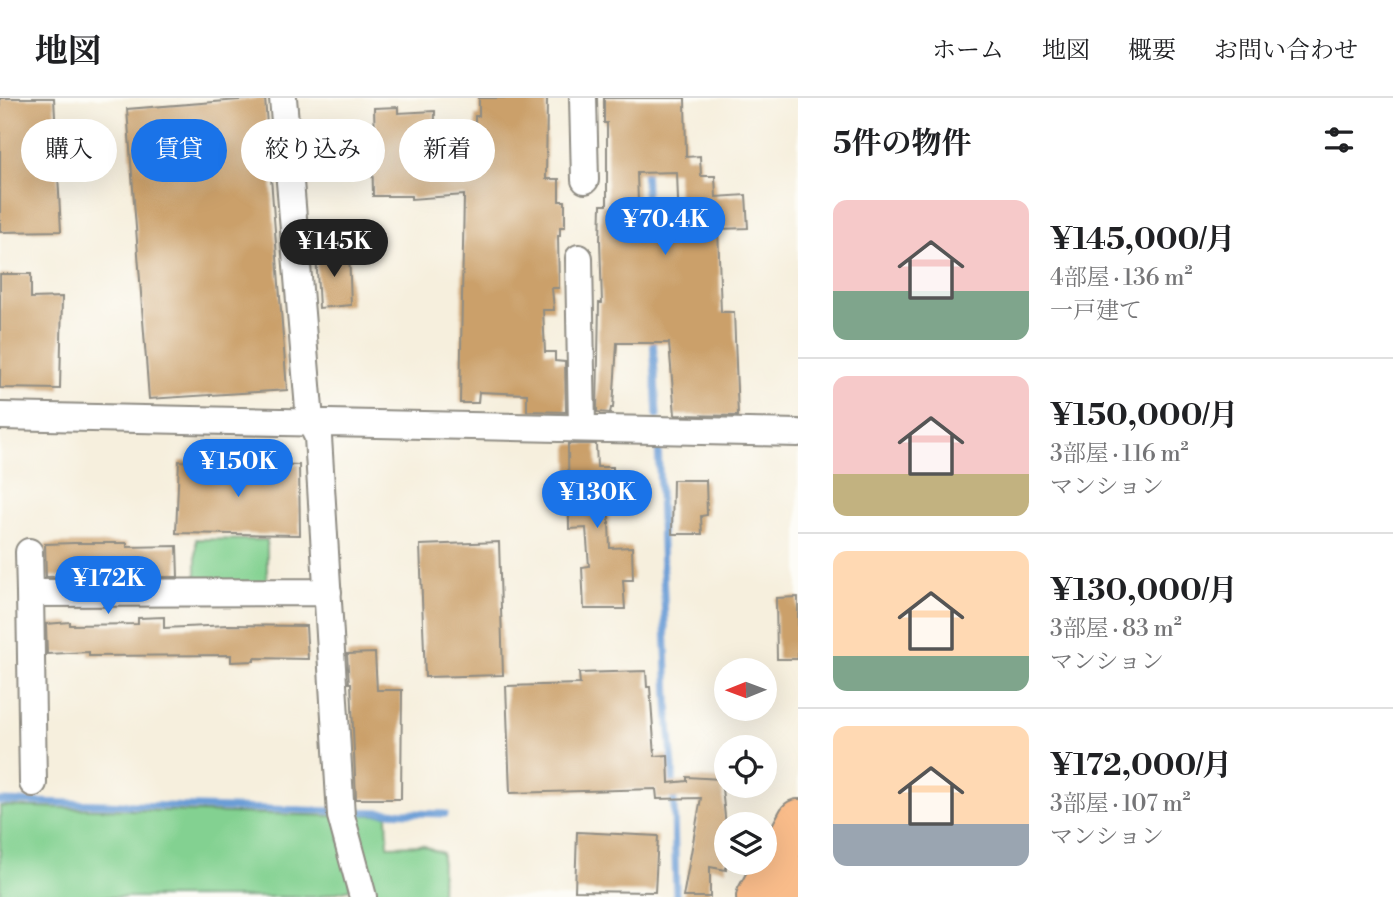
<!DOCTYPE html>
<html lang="ja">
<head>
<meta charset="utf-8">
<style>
  :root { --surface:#fff; --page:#f2f2f2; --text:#202124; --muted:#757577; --line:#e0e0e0; --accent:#1a73e8 }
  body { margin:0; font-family:"Libre Bodoni","Noto Serif JP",serif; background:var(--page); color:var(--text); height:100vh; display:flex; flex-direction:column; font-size:26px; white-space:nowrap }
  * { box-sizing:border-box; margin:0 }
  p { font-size:23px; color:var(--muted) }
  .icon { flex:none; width:38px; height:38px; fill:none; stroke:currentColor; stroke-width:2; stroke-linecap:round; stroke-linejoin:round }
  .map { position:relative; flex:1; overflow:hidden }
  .details { display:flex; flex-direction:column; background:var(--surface); width:595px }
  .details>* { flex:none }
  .guide { position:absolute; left:21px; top:21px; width:665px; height:63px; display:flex; gap:14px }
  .needle { width:46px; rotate:269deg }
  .buttons { position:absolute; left:714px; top:560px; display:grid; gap:14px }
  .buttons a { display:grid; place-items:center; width:63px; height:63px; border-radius:50%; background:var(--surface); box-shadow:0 7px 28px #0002; font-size:35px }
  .price { position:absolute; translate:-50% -60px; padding:0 16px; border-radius:24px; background:var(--accent); color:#fff; font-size:23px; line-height:46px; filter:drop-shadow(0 2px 4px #0008) }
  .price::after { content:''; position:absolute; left:50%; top:42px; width:21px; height:16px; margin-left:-10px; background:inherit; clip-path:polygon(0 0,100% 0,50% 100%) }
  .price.current { background:#222; color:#fff }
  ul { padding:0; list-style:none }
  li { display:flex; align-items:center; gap:21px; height:175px; padding:0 35px }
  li+li { border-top:2px solid var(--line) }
  li span { display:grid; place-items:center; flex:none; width:196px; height:140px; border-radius:14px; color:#555 }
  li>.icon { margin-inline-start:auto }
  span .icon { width:84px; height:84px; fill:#fffc; stroke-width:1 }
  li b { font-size:30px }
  h2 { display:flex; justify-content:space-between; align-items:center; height:84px; padding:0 35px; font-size:30px }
  .pill { padding:0 24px; border-radius:32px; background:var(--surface); box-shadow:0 7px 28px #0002; font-size:24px; line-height:63px }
  .pill.current { background:var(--accent); color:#fff }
  header { display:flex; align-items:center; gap:42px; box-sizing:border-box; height:98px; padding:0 35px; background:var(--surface); border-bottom:2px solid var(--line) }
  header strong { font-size:33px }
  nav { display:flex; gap:38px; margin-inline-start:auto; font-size:24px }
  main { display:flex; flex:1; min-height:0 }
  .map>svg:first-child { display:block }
  .green { fill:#83d191; stroke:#577e5e; stroke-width:2 }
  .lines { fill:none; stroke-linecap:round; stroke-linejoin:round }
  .stream { stroke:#6b9dd6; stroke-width:7 }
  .building { fill:#cba06a; fill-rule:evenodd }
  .minor-casing { stroke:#908d84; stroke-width:30 }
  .trunk-casing { stroke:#908d84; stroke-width:42 }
  .minor { stroke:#fff; stroke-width:26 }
  .trunk { stroke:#f9bc8a; stroke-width:38 }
</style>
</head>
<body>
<header>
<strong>地図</strong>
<nav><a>ホーム</a><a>地図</a><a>概要</a><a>お問い合わせ</a></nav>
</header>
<main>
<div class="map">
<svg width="798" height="799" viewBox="0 0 798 799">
  <rect width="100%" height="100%" fill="#fdfcf7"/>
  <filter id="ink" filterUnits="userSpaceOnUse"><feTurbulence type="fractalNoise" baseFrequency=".0143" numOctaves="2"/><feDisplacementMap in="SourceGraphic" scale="14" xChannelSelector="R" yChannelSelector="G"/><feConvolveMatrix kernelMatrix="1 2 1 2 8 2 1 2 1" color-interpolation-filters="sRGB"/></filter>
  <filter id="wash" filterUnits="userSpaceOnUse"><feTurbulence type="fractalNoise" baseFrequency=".00686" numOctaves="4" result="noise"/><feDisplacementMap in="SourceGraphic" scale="28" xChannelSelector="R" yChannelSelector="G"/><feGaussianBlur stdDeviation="1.57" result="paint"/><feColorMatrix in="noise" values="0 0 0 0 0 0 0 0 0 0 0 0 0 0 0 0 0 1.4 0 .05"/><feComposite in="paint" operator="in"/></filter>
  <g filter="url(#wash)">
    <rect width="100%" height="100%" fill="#f6efdd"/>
    <path class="green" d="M196,441L267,442V487H196Z
      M0,708L335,718L351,791L317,799H0Z
      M348,717H387L388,748L422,747L442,755L441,799H372Z"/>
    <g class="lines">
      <path class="stream" d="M645,67L648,139
        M653,238L657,318
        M658,344L669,627L673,669L676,799
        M0,703L335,713
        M347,713L445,716"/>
    </g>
    <g id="blocks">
      <path class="building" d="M0,0H54L61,133L0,134Z
        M265,0L287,292L149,301L127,11Z
        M479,0H547L546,81H559V103H565V129H560V138H558L559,190H552L554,212H543L545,254H555V263L565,264L566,314L527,313V296L479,294L478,305H460L464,97L411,101V98H373L372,41H375L374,10L398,9V15L435,13L434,62L475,63V18H479Z
        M604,0H685L686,59L700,58L701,78H715L716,99L746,97L748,130L718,131L721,214H734L738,318L675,317L669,245H617L613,310H611L610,315L597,314L599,205H602L600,142L601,107H607V25H604ZM677,74L679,131L639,133L637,75Z
        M349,153L351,207L319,210L316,154Z
        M0,176H31V200L62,199L60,291L0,290Z
        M568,346H596L597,369H613V401L608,400L610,450L632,449L633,482H623L625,511H584L582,469L589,468L586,430L569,431Z
        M179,363L299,367L300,437L176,435Z
        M673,382H706L707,417L701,418L702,436H672Z
        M499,444L503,577L425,579L420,447Z
        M74,445H127V449L177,448L178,479H99L100,477L46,479L45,446Z
        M798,499V561H777L776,500Z
        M164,519V530L229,527L306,528L308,561L254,560V563L231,564V557L89,558V554L47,556L46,526L70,524V527L138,526V520Z
        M375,555L377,592H402L401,701H356L351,585H349L347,556Z
        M646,573L647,589H650L655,658L668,657L669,685L687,683V679L721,681L726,728V772L710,769V799H683L701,700L657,701L656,691L510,695L506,588L580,586L579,575Z
        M577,734L658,738L655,794L575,793Z"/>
    </g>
  </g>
  <g filter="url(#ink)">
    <use href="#blocks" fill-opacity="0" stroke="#908d84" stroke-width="2"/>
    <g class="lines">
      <defs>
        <path id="minor" d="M283,0L310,323L318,339L341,718L363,799
          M583,0L585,82
          M579,160L582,330
          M0,318L798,335
          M29,454L30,495
          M33,685L30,495L328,494"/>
        <path id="trunk" d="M756,799L798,721
          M787,799L798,778"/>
      </defs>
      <use href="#minor" class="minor-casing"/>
      <use href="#trunk" class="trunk-casing"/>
      <use href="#minor" class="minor"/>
      <use href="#trunk" class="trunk"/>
    </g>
  </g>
</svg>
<div class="buttons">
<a><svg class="needle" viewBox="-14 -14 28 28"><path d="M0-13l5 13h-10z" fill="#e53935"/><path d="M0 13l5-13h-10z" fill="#757577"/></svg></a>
<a><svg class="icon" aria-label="locate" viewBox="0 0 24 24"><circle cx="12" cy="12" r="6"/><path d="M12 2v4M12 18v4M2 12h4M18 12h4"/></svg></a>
<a><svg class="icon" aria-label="layers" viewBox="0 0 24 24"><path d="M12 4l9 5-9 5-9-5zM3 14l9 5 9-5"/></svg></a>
</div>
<b class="price" style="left:665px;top:159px">¥70.4K</b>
<b class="price current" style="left:334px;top:181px">¥145K</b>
<b class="price" style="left:238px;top:401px">¥150K</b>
<b class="price" style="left:597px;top:432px">¥130K</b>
<b class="price" style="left:108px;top:518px">¥172K</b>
<div class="guide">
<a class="pill">購入</a>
<a class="pill current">賃貸</a>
<a class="pill">絞り込み</a>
<a class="pill">新着</a>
</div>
</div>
<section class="details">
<h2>5件の物件<svg class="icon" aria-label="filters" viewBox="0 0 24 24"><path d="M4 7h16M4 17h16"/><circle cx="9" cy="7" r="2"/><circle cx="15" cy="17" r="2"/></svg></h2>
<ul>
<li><span style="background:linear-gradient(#f6c9c9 65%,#7fa58c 0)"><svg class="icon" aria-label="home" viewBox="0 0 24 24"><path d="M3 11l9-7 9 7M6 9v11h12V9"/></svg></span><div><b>¥145,000/月</b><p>4部屋 · 136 m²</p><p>一戸建て</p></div></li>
<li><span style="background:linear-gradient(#f6c9c9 70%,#c2b280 0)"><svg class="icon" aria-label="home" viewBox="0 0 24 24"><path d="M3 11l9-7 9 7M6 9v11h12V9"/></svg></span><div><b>¥150,000/月</b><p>3部屋 · 116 m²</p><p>マンション</p></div></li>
<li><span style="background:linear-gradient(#ffd9b3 75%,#7fa58c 0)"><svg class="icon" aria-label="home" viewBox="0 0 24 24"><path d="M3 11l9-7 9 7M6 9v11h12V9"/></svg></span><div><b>¥130,000/月</b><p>3部屋 · 83 m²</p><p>マンション</p></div></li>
<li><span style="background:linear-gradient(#ffd9b3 70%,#9aa5b1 0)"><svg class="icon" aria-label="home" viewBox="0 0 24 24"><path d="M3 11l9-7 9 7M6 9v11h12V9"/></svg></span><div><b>¥172,000/月</b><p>3部屋 · 107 m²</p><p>マンション</p></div></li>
</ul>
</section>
</main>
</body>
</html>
